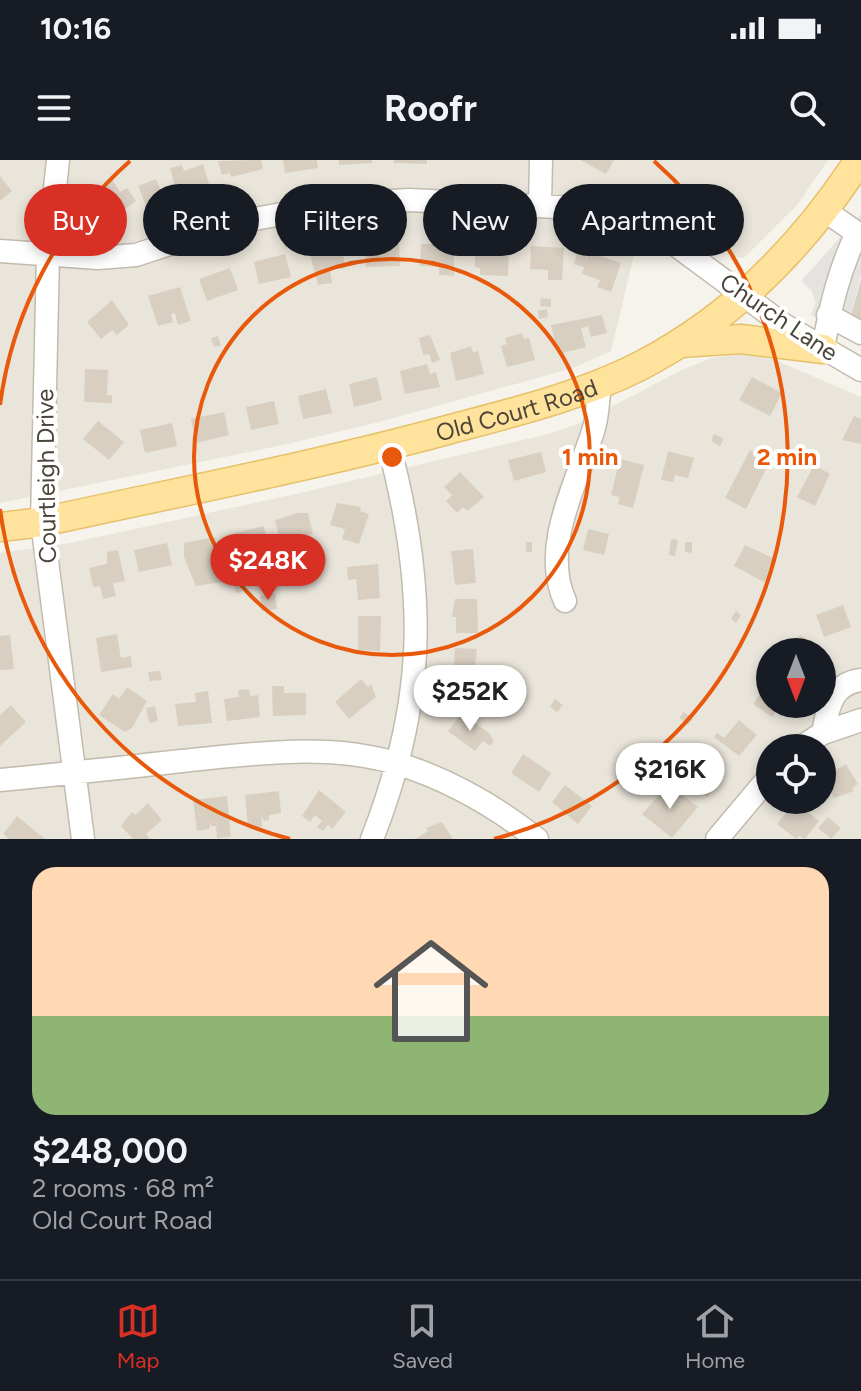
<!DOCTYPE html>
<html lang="en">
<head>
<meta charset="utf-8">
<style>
  :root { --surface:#171b24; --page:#20242c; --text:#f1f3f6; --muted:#9ea1a6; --line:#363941; --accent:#d93025 }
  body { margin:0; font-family:Figtree,sans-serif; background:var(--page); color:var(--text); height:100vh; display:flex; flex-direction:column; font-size:30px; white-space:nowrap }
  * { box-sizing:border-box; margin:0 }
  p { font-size:26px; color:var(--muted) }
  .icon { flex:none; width:44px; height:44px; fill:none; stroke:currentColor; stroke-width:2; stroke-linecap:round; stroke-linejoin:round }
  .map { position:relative; height:679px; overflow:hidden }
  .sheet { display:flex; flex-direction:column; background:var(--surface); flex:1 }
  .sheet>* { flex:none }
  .top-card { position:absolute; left:24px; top:24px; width:814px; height:72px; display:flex; gap:16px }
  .needle { width:52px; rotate:180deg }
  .buttons { position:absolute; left:756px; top:478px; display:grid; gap:16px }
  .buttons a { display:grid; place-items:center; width:80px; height:80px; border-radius:50%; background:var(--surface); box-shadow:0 4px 12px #0003; font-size:40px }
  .price { position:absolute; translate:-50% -68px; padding:0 18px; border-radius:28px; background:#fff; color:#222; font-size:26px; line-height:52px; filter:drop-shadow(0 2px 4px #0008) }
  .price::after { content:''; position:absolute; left:50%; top:48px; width:24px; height:18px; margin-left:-12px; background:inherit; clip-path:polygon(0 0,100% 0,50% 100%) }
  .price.on { background:var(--accent); color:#fff }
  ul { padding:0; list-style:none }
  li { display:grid; align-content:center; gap:16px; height:424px; padding:0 32px }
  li+li { border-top:2px solid var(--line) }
  li span { display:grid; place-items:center; height:248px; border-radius:24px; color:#555 }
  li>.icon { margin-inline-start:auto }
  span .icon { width:144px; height:144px; fill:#fffc; stroke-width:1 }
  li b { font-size:34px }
  .tag { padding:0 28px; border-radius:36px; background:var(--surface); box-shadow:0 4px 12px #0003; font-size:28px; line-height:72px }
  .tag.on { background:var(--accent); color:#fff }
  .status { display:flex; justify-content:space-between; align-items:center; height:56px; padding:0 40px; background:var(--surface); direction:ltr }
  .status svg { height:22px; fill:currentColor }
  header { display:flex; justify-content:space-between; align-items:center; height:104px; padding:0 32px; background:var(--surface); font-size:36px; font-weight:700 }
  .dock { display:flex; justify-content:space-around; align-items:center; height:112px; border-top:2px solid var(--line); background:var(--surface); font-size:22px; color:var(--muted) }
  .dock a { display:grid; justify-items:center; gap:4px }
  .dock .on { color:var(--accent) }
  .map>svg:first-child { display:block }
  .residential { fill:#eae5da; fill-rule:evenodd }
  .parking { fill:#e5e3e0 }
  .building { fill:#d8cfc1 }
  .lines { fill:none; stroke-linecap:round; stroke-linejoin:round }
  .minor-casing { stroke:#c2bbae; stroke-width:25 }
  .major-casing { stroke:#e6c16a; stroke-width:31 }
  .minor { stroke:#fff; stroke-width:22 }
  .major { stroke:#ffe39c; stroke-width:28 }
  .ring { fill:none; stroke:#e8590c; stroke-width:4 }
  .labels { text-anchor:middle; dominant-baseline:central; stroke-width:8; stroke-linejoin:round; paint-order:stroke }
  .street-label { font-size:24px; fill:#4b4439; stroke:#fff }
  .centre { fill:#e8590c; stroke:#fff; stroke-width:4 }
  .ring-label { font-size:24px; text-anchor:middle; font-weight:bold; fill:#e8590c; stroke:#fff; stroke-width:8; stroke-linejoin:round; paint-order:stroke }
</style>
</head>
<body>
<div class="status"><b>10:16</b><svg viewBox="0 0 49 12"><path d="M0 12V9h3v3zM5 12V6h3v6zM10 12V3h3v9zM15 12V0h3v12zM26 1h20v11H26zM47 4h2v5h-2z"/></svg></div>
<header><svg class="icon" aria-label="menu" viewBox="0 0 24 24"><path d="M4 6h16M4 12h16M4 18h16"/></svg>Roofr<svg class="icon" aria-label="search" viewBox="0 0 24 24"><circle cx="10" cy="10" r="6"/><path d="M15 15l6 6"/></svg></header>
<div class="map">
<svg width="861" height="679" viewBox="0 0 861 679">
  <rect width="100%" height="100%" fill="#f6f3ec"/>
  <path class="residential" d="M0,0H828L798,44L744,98L734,97L678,59L646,45L611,191L573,208L383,261L283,285L0,343Z
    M744,194L775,200L861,237V679H0V393L70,383L296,334L552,273L580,263L684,209L711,198ZM770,492H822V544H770ZM770,588H822V640H770Z"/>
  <path class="parking" d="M861,54V114L850,160L851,179L811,155L816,143L811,130L801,121Z"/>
  <path class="building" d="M261,0L263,9L231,17L230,13L222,15L218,1Z
    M283,0H317L318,8L285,13Z
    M339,0H372V3L339,5Z
    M394,0H427V4L394,3Z
    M580,0H614L606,14Z
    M203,4L210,27L178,37L170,8L182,5L184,11Z
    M0,16L12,31L0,41Z
    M112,19L120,32L127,28L136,41L111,59L93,32Z
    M156,19L164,39L146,46L138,26Z
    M399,83L400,106L366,107L365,84Z
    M421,84H454V116L439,115V107L420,106Z
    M475,84L509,85L508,116L480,115V108L475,107Z
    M342,85L345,108L330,110L332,123L318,125L309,90Z
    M531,86L564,88L562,120H548V110L530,109Z
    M578,90L587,93L585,103L589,92L621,103L611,132L597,127L600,120L582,114L584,107L574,104Z
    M285,94L291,117L259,124L254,102Z
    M230,108L238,130L207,141L199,119Z
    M861,119V163L850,160Z
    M180,127L191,161L178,165L175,153L171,154L173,162L158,166L148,136Z
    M541,138L551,139V147L540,146Z
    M112,140L129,165L117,175L112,170L101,179L87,162Z
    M547,149L548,157L539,159L538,151Z
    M602,155L607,173L591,177L588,166L581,168L586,187L558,194L551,165Z
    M522,173L524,179L529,178L535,200L507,207L501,186L507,184L505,178Z
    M430,175L440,200L432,203L429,194L423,195L419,178Z
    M218,176L221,185L214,187L211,178Z
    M471,186L473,192L478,191L484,214L456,221L450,193Z
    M427,204L430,214L436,212L440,227L405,234L400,211Z
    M85,209L108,210L107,235H112V243L84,242Z
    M377,217L382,240L354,247L349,224Z
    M752,217L782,233L770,256L739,240Z
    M326,229L332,253L303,259L298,236Z
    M274,241L279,264L251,270L246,247Z
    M224,252L229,275L196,283L191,259Z
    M854,256L861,259V284L842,280Z
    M98,261L124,282L109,300L83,279Z
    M172,263L177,286L145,293L140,270Z
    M714,274L724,279L720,286L711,281Z
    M750,290L770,301L746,349L725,338Z
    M668,291L694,298L688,318L675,315L673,322L661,320Z
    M541,292L546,312L514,321L508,300Z
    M620,299L644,305L633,348L618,344L620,337L611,335Z
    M814,305L830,314L815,346L797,337Z
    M460,312L484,337L467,351L463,347L457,353L446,341L452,335L444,327Z
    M337,343L361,347L360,351L369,354L359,384L342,379L345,369L330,365Z
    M297,353H308L313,374L297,378L298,384L294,385L293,379L280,382L275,360Z
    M264,366L269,398L257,400L256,391L236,396L231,374Z
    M588,369L609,374L604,395L583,390Z
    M215,377L218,394L223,393L229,421L196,426L184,397V383Z
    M671,379L678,380L675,396L669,395Z
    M526,382H532V392H526Z
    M685,382H692V393L685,392Z
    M167,383L172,405L139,412L134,390Z
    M745,385L775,399L764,422L734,406Z
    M473,389L476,423L455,425L451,391Z
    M118,390L125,421L113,423L116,436L103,439L100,426L93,427L89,408L107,404V392Z
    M315,402L323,405L319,417L310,413Z
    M378,404L380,438L358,440L356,419L348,420L347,407Z
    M239,417L242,432L236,433L232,418Z
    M275,434L277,449L262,451L260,436Z
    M455,439H477L478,473H456V457H452Z
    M843,445L851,467L824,477L816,455Z
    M736,451L741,455L736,463L731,459Z
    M358,456H381L380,491L358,490Z
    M117,474L121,498L131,496L132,507L101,512L96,478Z
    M10,475L14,509L0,510V476Z
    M800,475L816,486L812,492H787Z
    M455,488L477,489L472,530L465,529V522H453Z
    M764,503L770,508L768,517L760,509Z
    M160,511L162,520L150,521L148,512Z
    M361,519L368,527L371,524L376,537L349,559L335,542Z
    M770,519V544H781L772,557L753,544Z
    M272,526H284V533H306V555L273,556Z
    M127,527L147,541L132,568L125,572L99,555L113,534L119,539Z
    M249,529L250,536L258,535L260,557L227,561L224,539L239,537L238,530Z
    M208,531L212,563L178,566L175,544L196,542L195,533Z
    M555,539L563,545L557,552L550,547Z
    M11,545L26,562L0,586V555Z
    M155,546L158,561L149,563L146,548Z
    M684,552L693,559L688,565L679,558Z
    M462,553L489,573L494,581L490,586L483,581L475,591L448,571Z
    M739,560L757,575L739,596L714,577L717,573L724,578Z
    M523,594L551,613L539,632L511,613Z
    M625,601L632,607L626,615L618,608Z
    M706,601L724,616L707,637L689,622L693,617L690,614Z
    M846,604L858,624L852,628L854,631L834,638L822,618Z
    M669,624L698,647L672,678L642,654Z
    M565,625L592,646L578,664L552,642Z
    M319,630L346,652L332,669L328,665L323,671L317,667L322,661L315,655L310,662L302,656Z
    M279,631L281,653L269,655V660L264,661L261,655L262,666L255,670L248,667L245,635Z
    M227,636L231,677L217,678L216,666H211V660L209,669L197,671L193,640Z
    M795,642L819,661L805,679L798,676L796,679L777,664Z
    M148,643L162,660L146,674L150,679H133L121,666L132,652L135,655Z
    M17,656L45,679H9L3,674Z
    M828,657L841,668L831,679L818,668Z
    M442,662L453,679H415L428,671L426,668Z"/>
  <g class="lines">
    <defs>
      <path id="minor" d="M58,0L48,95L42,362L83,679
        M540,43L541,0
        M0,91L98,98L136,95L233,63L336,44L409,40L580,48L623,59L669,80L784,165L861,210
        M828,155L861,173
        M823,189C830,148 839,110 857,73L824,50
        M565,441C540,386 578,321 594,268C598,254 598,239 600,225
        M823,573C828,548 831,524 861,520
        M800,588L823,573L861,560
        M0,620C61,614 121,608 181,601C253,594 329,582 399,604C450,620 495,646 537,679
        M372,679C427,539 427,430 389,286
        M717,679L770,616"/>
      <g id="major">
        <path d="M680,183L741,179L823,189"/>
        <path id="s1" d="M0,367L42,362C178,332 316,306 451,269C515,252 581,236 640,206C731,159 804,85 859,0"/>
      </g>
    </defs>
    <use href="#minor" class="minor-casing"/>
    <use href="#major" class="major-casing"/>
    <use href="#minor" class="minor"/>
    <use href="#major" class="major"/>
  </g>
  <g class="ring">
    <circle cx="392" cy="297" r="198"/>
    <path d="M290 679A395 395 0 0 1 0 349M0 245A395 395 0 0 1 130 1M654 1A395 395 0 0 1 494 679"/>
  </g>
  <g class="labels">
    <g class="street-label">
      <text transform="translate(779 157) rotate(34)">Church Lane</text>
      <text stroke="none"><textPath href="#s1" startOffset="530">Old Court Road</textPath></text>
      <text transform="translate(46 316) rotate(-91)">Courtleigh Drive</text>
    </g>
  </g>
  <circle cx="392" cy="297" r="12" class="centre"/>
  <g class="ring-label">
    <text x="590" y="305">1 min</text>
    <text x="787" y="305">2 min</text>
  </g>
</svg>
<div class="buttons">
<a><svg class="needle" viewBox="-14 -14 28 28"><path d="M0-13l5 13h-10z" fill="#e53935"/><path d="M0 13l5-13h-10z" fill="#9ea1a6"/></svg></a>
<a><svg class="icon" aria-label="locate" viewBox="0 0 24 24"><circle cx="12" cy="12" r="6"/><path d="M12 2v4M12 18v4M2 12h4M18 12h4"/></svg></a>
</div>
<b class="price on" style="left:268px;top:442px">$248K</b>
<b class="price" style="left:470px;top:573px">$252K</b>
<b class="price" style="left:670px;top:651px">$216K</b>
<div class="top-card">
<a class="tag on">Buy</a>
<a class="tag">Rent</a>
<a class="tag">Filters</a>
<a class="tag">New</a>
<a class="tag">Apartment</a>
</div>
</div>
<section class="sheet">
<ul>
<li><span style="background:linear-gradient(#ffd9b3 60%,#8fb573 0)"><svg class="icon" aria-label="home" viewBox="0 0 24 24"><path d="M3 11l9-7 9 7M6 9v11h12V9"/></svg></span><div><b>$248,000</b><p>2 rooms · 68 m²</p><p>Old Court Road</p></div></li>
</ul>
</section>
<nav class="dock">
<a class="on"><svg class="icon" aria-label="map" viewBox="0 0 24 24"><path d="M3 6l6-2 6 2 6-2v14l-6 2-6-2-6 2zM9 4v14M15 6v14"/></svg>Map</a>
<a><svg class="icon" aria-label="saved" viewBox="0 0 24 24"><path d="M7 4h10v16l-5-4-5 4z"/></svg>Saved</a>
<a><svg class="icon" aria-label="home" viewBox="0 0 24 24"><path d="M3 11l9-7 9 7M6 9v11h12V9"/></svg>Home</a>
</nav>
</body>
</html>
